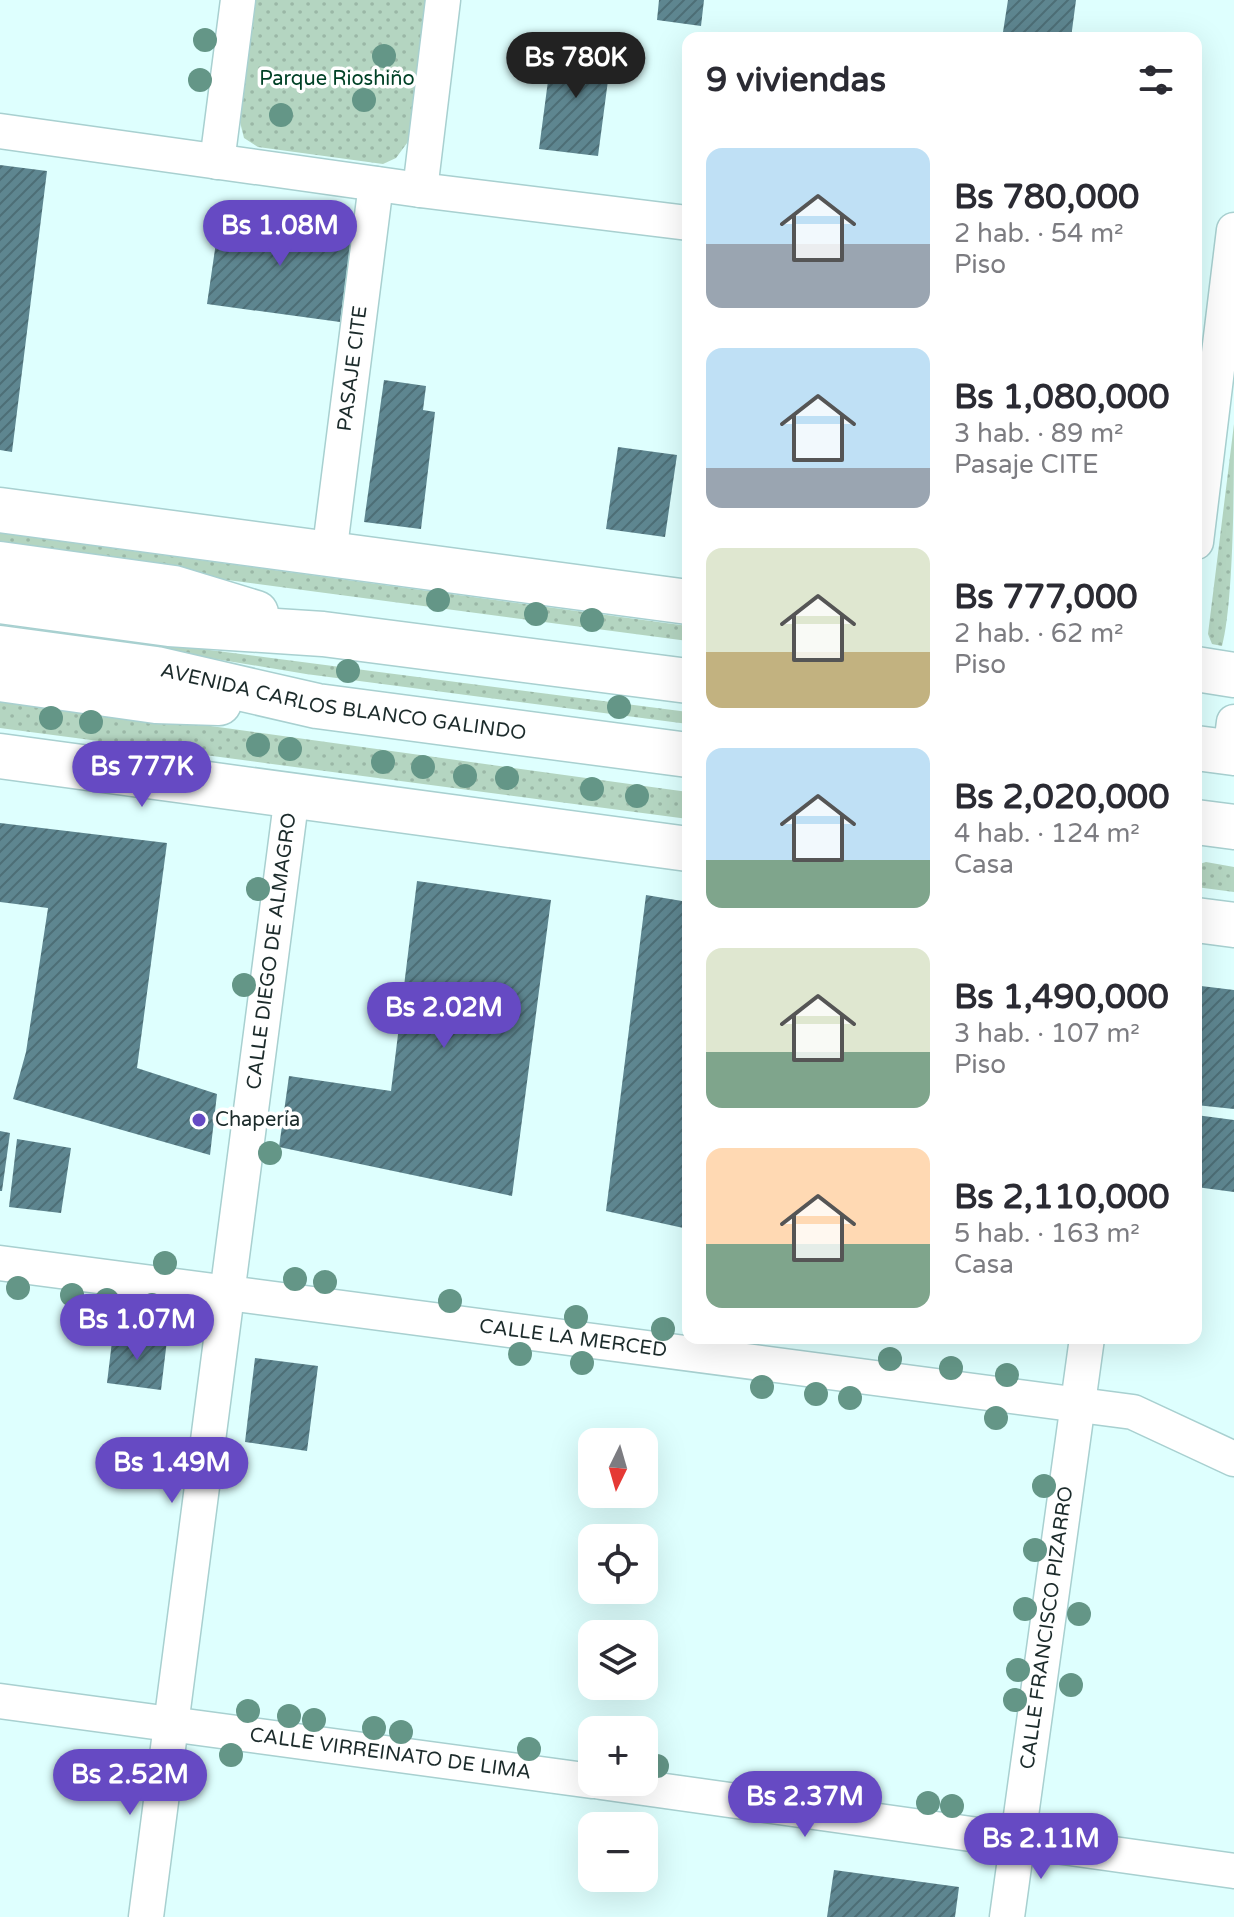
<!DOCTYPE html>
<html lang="es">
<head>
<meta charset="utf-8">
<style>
  :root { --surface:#fff; --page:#f2f2f3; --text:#2b2b33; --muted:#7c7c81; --accent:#664ac3 }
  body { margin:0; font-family:"Varela Round",sans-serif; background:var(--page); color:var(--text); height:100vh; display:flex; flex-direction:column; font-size:30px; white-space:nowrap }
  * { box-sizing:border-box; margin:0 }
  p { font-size:26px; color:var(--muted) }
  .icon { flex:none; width:44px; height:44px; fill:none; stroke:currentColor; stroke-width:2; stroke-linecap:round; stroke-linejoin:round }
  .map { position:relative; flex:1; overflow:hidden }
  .details { position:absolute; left:682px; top:32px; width:520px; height:1312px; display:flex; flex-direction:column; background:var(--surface); border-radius:16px; box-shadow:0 8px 32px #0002 }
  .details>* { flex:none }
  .needle { width:52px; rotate:185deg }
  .tools { position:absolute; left:578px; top:1428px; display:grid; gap:16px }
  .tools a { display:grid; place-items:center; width:80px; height:80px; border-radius:16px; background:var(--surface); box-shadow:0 8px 32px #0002; font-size:40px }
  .price { position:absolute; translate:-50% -68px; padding:0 18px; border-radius:28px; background:var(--accent); color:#fff; font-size:26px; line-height:52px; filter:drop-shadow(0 2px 4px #0008) }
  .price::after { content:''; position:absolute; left:50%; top:48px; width:24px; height:18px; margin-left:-12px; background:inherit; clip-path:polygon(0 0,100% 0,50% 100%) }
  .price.active { background:#222; color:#fff }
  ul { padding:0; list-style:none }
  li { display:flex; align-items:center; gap:24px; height:200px; padding:0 24px }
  li span { display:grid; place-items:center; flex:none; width:224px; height:160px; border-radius:16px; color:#555 }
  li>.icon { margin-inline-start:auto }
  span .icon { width:96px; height:96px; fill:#fffc; stroke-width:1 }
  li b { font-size:34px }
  h2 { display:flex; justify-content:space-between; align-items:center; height:96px; padding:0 24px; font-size:34px }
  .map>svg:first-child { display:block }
  .grass { fill:url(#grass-dots) }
  .building { fill:url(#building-hatch) }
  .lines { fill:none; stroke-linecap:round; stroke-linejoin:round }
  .street-casing { stroke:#a8d0d0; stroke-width:37 }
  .secondary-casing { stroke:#a8d0d0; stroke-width:47 }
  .primary-casing { stroke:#a8d0d0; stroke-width:47 }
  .street { stroke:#fff; stroke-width:34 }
  .secondary { stroke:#fff; stroke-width:44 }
  .primary { stroke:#fff; stroke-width:44 }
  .tree { fill:#649687 }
  .poi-dot { fill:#664ac3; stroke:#fff; stroke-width:3 }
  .labels { text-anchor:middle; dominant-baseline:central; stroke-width:7; stroke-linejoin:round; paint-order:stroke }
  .park-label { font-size:20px; fill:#004126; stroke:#fff }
  .street-label { font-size:20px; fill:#1c2b2b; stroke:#fff }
  .poi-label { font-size:20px; fill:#1c2b2b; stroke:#fff; text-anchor:start }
</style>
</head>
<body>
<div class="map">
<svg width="1234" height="1917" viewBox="0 0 1234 1917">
  <defs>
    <pattern id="grass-dots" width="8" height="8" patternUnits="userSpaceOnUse" patternTransform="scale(2)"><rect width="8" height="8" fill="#b4d5c1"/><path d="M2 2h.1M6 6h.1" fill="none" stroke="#9ab7a6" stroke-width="1.8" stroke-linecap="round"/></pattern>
    <pattern id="building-hatch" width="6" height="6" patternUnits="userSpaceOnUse" patternTransform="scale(2)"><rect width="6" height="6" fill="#5e8690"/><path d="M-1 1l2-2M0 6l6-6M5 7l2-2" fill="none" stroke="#4d6e76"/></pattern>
  </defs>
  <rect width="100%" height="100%" fill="#defffe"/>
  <path class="grass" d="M256,0H428L410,139L396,158L383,164L258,147L244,138L240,122Z
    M1234,424C1234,479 1234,601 1222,646L1212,644L1208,634Z
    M0,533L688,626V641L0,550Z
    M0,623L688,712V724L306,674Z
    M0,697L688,792V819L0,728Z
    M1206,862L1234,867V892L1196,887V865Z"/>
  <path class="building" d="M659,0H704L701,26L657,20Z
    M1008,0H1076L1071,38L1003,32Z
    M553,43L612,50L598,156L539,149Z
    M0,165L47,171L12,452L0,450Z
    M220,215L352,232L340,322L207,304Z
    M384,380L426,386L423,410L435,412L421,529L364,522Z
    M618,447L677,455L665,537L606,529Z
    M0,823L167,843L137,1068L217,1094L210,1155L13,1099L26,1052L48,908L0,902Z
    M417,881L551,900L512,1196L279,1147L289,1076L391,1091Z
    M646,895L688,902V1229L606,1211Z
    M1201,986L1234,990V1109L1196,1105V1023Z
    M1196,1115L1234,1120V1192L1196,1187Z
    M0,1131L10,1133L2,1191H0Z
    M17,1139L71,1148L61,1213L9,1207Z
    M113,1333L167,1340L161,1390L107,1383Z
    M255,1358L318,1366L307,1451L245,1442Z
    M834,1870L959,1887L955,1917H827Z"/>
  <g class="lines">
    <defs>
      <g id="street">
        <path d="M0,131L420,190L688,223"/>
        <path d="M217,162L238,0"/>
        <path d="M420,190L443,0"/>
        <path d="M1196,542L1234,230"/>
        <path id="s1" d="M329,555L376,184"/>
        <path d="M1230,753L1234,722"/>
        <path id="s2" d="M0,1263L1133,1412L1234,1459"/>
        <path id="s3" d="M0,1701L592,1781"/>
        <path d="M601,1782L1234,1871"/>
        <path id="s4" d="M146,1917L292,795"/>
        <path id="s5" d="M1007,1917L1087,1338"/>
      </g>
      <path id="secondary" d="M0,510L688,602
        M1196,669L1234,675
        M0,756L688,849
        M1196,920L1234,925"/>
      <g id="primary">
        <path d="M0,564L174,588L256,613"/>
        <path d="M0,601L169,624L323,634L688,681"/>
        <path id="s6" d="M0,648L156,669L317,706L688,755"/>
        <path d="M0,679L156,701L219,703"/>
        <path d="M1196,748L1234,753"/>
        <path d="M1196,822L1234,827"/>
      </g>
    </defs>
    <use href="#street" class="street-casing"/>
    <use href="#secondary" class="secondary-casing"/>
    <use href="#primary" class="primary-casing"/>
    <use href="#street" class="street"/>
    <use href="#secondary" class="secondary"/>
    <use href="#primary" class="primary"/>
  </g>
  <g class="tree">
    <circle cx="205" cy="40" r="12"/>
    <circle cx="384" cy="56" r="12"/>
    <circle cx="200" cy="80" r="12"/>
    <circle cx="364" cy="100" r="12"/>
    <circle cx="281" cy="115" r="12"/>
    <circle cx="438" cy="600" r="12"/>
    <circle cx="536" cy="614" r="12"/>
    <circle cx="592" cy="620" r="12"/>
    <circle cx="348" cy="671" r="12"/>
    <circle cx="619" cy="707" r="12"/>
    <circle cx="51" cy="718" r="12"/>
    <circle cx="91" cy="722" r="12"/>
    <circle cx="258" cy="745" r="12"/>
    <circle cx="290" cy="749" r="12"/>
    <circle cx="383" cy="762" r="12"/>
    <circle cx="423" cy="767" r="12"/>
    <circle cx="465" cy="776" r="12"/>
    <circle cx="507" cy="778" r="12"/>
    <circle cx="592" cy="789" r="12"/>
    <circle cx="637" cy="796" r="12"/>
    <circle cx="258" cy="889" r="12"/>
    <circle cx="244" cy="985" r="12"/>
    <circle cx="270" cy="1153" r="12"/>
    <circle cx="165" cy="1263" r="12"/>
    <circle cx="295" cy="1279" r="12"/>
    <circle cx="325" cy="1282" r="12"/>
    <circle cx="18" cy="1288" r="12"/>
    <circle cx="72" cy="1295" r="12"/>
    <circle cx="107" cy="1300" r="12"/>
    <circle cx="450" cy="1301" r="12"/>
    <circle cx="152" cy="1305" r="12"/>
    <circle cx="576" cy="1317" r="12"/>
    <circle cx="663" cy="1329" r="12"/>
    <circle cx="520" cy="1354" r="12"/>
    <circle cx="890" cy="1359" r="12"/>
    <circle cx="582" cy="1363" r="12"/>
    <circle cx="951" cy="1368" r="12"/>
    <circle cx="1007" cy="1375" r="12"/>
    <circle cx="762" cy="1387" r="12"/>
    <circle cx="816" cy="1394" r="12"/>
    <circle cx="850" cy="1398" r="12"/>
    <circle cx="996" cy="1418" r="12"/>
    <circle cx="177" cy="1457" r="12"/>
    <circle cx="1044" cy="1486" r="12"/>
    <circle cx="1035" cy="1550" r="12"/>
    <circle cx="1025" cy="1609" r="12"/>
    <circle cx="1079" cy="1614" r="12"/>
    <circle cx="1018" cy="1670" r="12"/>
    <circle cx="1071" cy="1685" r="12"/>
    <circle cx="1015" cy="1700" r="12"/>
    <circle cx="248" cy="1711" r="12"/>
    <circle cx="289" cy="1716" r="12"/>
    <circle cx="314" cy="1720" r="12"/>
    <circle cx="374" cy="1728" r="12"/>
    <circle cx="401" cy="1732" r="12"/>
    <circle cx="529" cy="1749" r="12"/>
    <circle cx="231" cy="1755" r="12"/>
    <circle cx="657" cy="1766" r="12"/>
    <circle cx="808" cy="1787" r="12"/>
    <circle cx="928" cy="1803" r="12"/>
    <circle cx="952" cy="1806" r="12"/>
  </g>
  <circle class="poi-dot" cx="199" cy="1120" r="8"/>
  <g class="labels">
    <g class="park-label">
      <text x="337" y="79">Parque Rioshiño</text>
    </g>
    <g class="street-label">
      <text stroke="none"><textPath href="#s1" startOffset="188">PASAJE CITE</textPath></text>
      <text stroke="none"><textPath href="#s6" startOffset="348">AVENIDA CARLOS BLANCO GALINDO</textPath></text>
      <text stroke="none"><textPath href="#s4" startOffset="974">CALLE DIEGO DE ALMAGRO</textPath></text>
      <text stroke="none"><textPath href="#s2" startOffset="578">CALLE LA MERCED</textPath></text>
      <text stroke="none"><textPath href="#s5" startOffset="292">CALLE FRANCISCO PIZARRO</textPath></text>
      <text stroke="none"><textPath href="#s3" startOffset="394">CALLE VIRREINATO DE LIMA</textPath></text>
    </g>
    <g class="poi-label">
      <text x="215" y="1120">Chapería</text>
    </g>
  </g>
</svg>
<div class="tools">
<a><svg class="needle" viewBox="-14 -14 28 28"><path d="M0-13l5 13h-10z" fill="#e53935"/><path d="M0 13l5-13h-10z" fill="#7c7c81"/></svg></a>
<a><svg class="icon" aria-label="locate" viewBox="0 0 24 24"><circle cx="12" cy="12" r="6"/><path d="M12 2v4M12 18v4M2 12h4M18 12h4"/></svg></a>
<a><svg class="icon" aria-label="layers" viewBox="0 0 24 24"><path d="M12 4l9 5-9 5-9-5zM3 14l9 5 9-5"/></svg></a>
<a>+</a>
<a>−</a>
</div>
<b class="price active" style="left:576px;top:100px">Bs 780K</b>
<b class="price" style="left:280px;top:268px">Bs 1.08M</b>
<b class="price" style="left:142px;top:809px">Bs 777K</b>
<b class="price" style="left:444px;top:1050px">Bs 2.02M</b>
<b class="price" style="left:137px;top:1362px">Bs 1.07M</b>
<b class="price" style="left:172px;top:1505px">Bs 1.49M</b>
<b class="price" style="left:130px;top:1817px">Bs 2.52M</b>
<b class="price" style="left:805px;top:1839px">Bs 2.37M</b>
<b class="price" style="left:1041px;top:1881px">Bs 2.11M</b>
<section class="details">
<h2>9 viviendas<svg class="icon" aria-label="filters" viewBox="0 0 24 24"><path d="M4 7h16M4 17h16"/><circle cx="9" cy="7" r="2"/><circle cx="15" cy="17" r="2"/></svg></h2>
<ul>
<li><span style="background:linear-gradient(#bfe0f5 60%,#9aa5b1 0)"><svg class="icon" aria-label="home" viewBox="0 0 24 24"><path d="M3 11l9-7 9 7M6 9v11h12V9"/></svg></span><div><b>Bs 780,000</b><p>2 hab. · 54 m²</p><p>Piso</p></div></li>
<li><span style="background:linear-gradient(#bfe0f5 75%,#9aa5b1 0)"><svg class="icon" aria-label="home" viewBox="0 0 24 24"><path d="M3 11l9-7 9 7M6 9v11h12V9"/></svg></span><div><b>Bs 1,080,000</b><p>3 hab. · 89 m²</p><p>Pasaje CITE</p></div></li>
<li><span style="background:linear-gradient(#dfe7d0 65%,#c2b280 0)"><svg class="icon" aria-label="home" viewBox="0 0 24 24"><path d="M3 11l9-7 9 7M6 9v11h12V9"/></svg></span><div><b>Bs 777,000</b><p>2 hab. · 62 m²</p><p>Piso</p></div></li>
<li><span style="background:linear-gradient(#bfe0f5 70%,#7fa58c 0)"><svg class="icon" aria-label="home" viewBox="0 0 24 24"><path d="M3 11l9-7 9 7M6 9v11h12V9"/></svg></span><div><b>Bs 2,020,000</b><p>4 hab. · 124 m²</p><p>Casa</p></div></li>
<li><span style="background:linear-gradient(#dfe7d0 65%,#7fa58c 0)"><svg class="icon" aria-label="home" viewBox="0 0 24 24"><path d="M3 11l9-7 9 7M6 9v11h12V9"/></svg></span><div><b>Bs 1,490,000</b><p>3 hab. · 107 m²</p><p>Piso</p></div></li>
<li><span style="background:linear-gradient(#ffd9b3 60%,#7fa58c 0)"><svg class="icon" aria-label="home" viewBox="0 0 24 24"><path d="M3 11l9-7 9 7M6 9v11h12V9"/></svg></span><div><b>Bs 2,110,000</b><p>5 hab. · 163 m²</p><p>Casa</p></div></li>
</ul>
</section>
</div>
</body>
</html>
